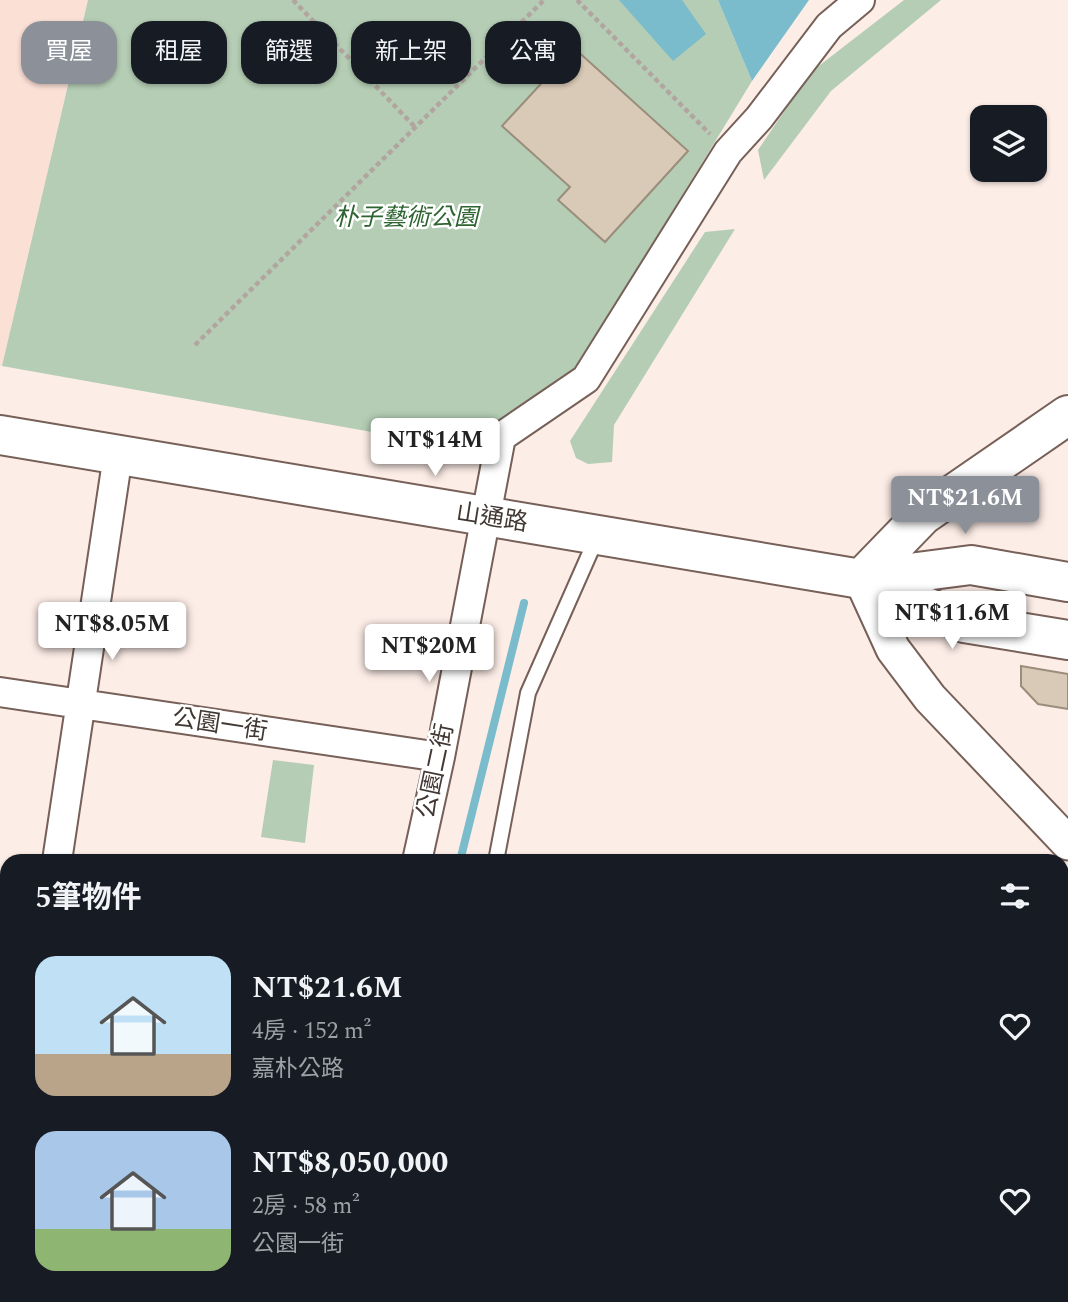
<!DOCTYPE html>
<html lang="zh-TW">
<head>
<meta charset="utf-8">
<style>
  :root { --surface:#171b24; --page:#20242c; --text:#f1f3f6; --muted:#9ea1a6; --accent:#8c9099 }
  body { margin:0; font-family:Spectral,"Noto Sans TC",serif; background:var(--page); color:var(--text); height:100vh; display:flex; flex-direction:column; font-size:26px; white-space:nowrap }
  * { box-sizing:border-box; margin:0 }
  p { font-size:23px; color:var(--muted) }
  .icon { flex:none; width:38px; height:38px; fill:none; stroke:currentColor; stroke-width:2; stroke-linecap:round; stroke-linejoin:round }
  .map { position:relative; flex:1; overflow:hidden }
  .side { position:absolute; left:0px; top:854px; width:1069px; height:448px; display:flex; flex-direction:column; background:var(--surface); border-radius:21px 21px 0 0; box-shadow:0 2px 5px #0004 }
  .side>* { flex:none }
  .hud { position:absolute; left:21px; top:21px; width:700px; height:63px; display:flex; gap:14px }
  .fabs { position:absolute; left:970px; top:105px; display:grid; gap:14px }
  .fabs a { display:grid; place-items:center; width:77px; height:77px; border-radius:14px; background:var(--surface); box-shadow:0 2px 5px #0004; font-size:35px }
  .price { position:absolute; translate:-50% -60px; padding:0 16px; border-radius:7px; background:#fff; color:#222; font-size:23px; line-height:46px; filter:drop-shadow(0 2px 4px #0008) }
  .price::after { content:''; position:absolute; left:50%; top:42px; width:21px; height:16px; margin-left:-10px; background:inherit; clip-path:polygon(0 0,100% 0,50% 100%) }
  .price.current { background:var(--accent); color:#fff }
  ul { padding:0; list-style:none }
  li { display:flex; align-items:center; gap:21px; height:175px; padding:0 35px }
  li span { display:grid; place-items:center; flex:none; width:196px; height:140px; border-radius:21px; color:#555 }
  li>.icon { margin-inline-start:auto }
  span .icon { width:84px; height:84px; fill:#fffc; stroke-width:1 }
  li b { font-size:30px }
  h2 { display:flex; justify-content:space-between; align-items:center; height:84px; padding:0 35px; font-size:30px }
  .chip { padding:0 24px; border-radius:21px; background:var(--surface); box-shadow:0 2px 5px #0004; font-size:24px; line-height:63px }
  .chip.current { background:var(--accent); color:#fff }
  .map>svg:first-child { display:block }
  .built { fill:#fbe0d6 }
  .green { fill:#b4cdb4 }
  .water { fill:#7abccb }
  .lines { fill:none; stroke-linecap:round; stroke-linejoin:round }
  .stream { stroke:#7abccb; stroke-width:8 }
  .building { fill:#d9cab7; stroke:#9b8d7b; stroke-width:2 }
  .service-casing { stroke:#766058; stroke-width:18 }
  .minor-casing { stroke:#766058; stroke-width:32 }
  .tertiary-casing { stroke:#766058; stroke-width:37 }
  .secondary-casing { stroke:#766058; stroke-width:42 }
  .path { stroke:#b2a5a0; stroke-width:4.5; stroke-dasharray:5 3.5; stroke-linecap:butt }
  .service { stroke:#fff; stroke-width:14 }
  .minor { stroke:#fff; stroke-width:28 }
  .tertiary { stroke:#fff; stroke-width:33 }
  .secondary { stroke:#fff; stroke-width:38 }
  .labels { text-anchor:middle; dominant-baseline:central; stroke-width:5; stroke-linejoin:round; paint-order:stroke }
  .park-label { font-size:24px; font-style:italic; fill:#2d6430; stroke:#fff }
  .street-label { font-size:24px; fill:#413733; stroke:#fff }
</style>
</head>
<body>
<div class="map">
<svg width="1068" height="1302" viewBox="0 0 1068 1302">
  <rect width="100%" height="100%" fill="#fdede7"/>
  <path class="built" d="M0,0H88L2,366H0Z
    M0,1159L7,1162V1295H110L109,1302H0Z"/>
  <path class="green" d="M88,0H718L752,81L575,371L477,439L456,447L2,366Z
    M904,0H941L831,91L764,180L758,150L811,72Z
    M735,229L614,425L612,462L588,464L576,458L570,441L705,232Z
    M273,760L314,765L305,843L261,837Z"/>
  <path class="water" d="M619,0H682L706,34L673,61Z
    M718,0H809L752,81Z"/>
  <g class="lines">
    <path class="stream" d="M460,861L524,603
      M0,1140L7,1142"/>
  </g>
  <path class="building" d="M574,48L688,151L605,242L558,200L570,187L502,126Z
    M1021,666L1068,674V709L1038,704L1021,686Z
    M1062,1271L1068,1273V1295L1062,1293Z"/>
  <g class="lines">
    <defs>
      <path id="service" d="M496,861L528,693L597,537"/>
      <path id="minor" d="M0,692L440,757
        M57,861L118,455
        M417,861L440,757L501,437L586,379L728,152L759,118L829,26L860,0
        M0,910L7,911"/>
      <path id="tertiary" d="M861,579L893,649L930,698L1068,843"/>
      <path id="secondary" d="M0,435L861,579L964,623L1068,640
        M861,579L923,515L1068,415
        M863,579L971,565L1068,582"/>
    </defs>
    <use href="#service" class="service-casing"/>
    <use href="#minor" class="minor-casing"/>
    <use href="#tertiary" class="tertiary-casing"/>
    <use href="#secondary" class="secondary-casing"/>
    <path class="path" d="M293,0L415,127
      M577,0L710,134
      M195,345L544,0"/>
    <use href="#service" class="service"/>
    <use href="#minor" class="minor"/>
    <use href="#tertiary" class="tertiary"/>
    <use href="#secondary" class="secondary"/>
  </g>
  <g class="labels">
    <g class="park-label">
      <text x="406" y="218">朴子藝術公園</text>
    </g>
    <g class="street-label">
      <text transform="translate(492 518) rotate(9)">山通路</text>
      <text transform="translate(220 725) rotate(9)">公園一街</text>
      <text transform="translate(436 771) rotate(-78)">公園二街</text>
    </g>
  </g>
</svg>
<div class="fabs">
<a><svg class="icon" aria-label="layers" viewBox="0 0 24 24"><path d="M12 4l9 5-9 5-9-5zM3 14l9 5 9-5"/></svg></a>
</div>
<b class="price" style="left:435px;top:478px">NT$14M</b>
<b class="price current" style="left:965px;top:536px">NT$21.6M</b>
<b class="price" style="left:952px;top:651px">NT$11.6M</b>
<b class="price" style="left:112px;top:662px">NT$8.05M</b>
<b class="price" style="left:429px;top:684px">NT$20M</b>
<div class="hud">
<a class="chip current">買屋</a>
<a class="chip">租屋</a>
<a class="chip">篩選</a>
<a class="chip">新上架</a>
<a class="chip">公寓</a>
</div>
<section class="side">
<h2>5筆物件<svg class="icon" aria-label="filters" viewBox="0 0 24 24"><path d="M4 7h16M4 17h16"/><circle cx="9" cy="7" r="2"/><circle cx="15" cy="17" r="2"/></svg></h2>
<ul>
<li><span style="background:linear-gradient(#bfe0f5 70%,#b9a48a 0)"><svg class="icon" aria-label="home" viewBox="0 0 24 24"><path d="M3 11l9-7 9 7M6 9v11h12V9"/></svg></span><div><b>NT$21.6M</b><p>4房 · 152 m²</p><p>嘉朴公路</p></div><svg class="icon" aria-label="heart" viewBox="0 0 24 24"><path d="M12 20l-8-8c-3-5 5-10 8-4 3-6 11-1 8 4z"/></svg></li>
<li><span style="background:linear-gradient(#a9c7e8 70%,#8fb573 0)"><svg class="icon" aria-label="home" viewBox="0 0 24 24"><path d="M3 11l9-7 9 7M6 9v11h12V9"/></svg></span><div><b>NT$8,050,000</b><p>2房 · 58 m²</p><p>公園一街</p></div><svg class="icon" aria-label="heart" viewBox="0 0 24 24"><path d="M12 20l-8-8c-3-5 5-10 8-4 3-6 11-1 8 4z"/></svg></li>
</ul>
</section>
</div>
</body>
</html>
